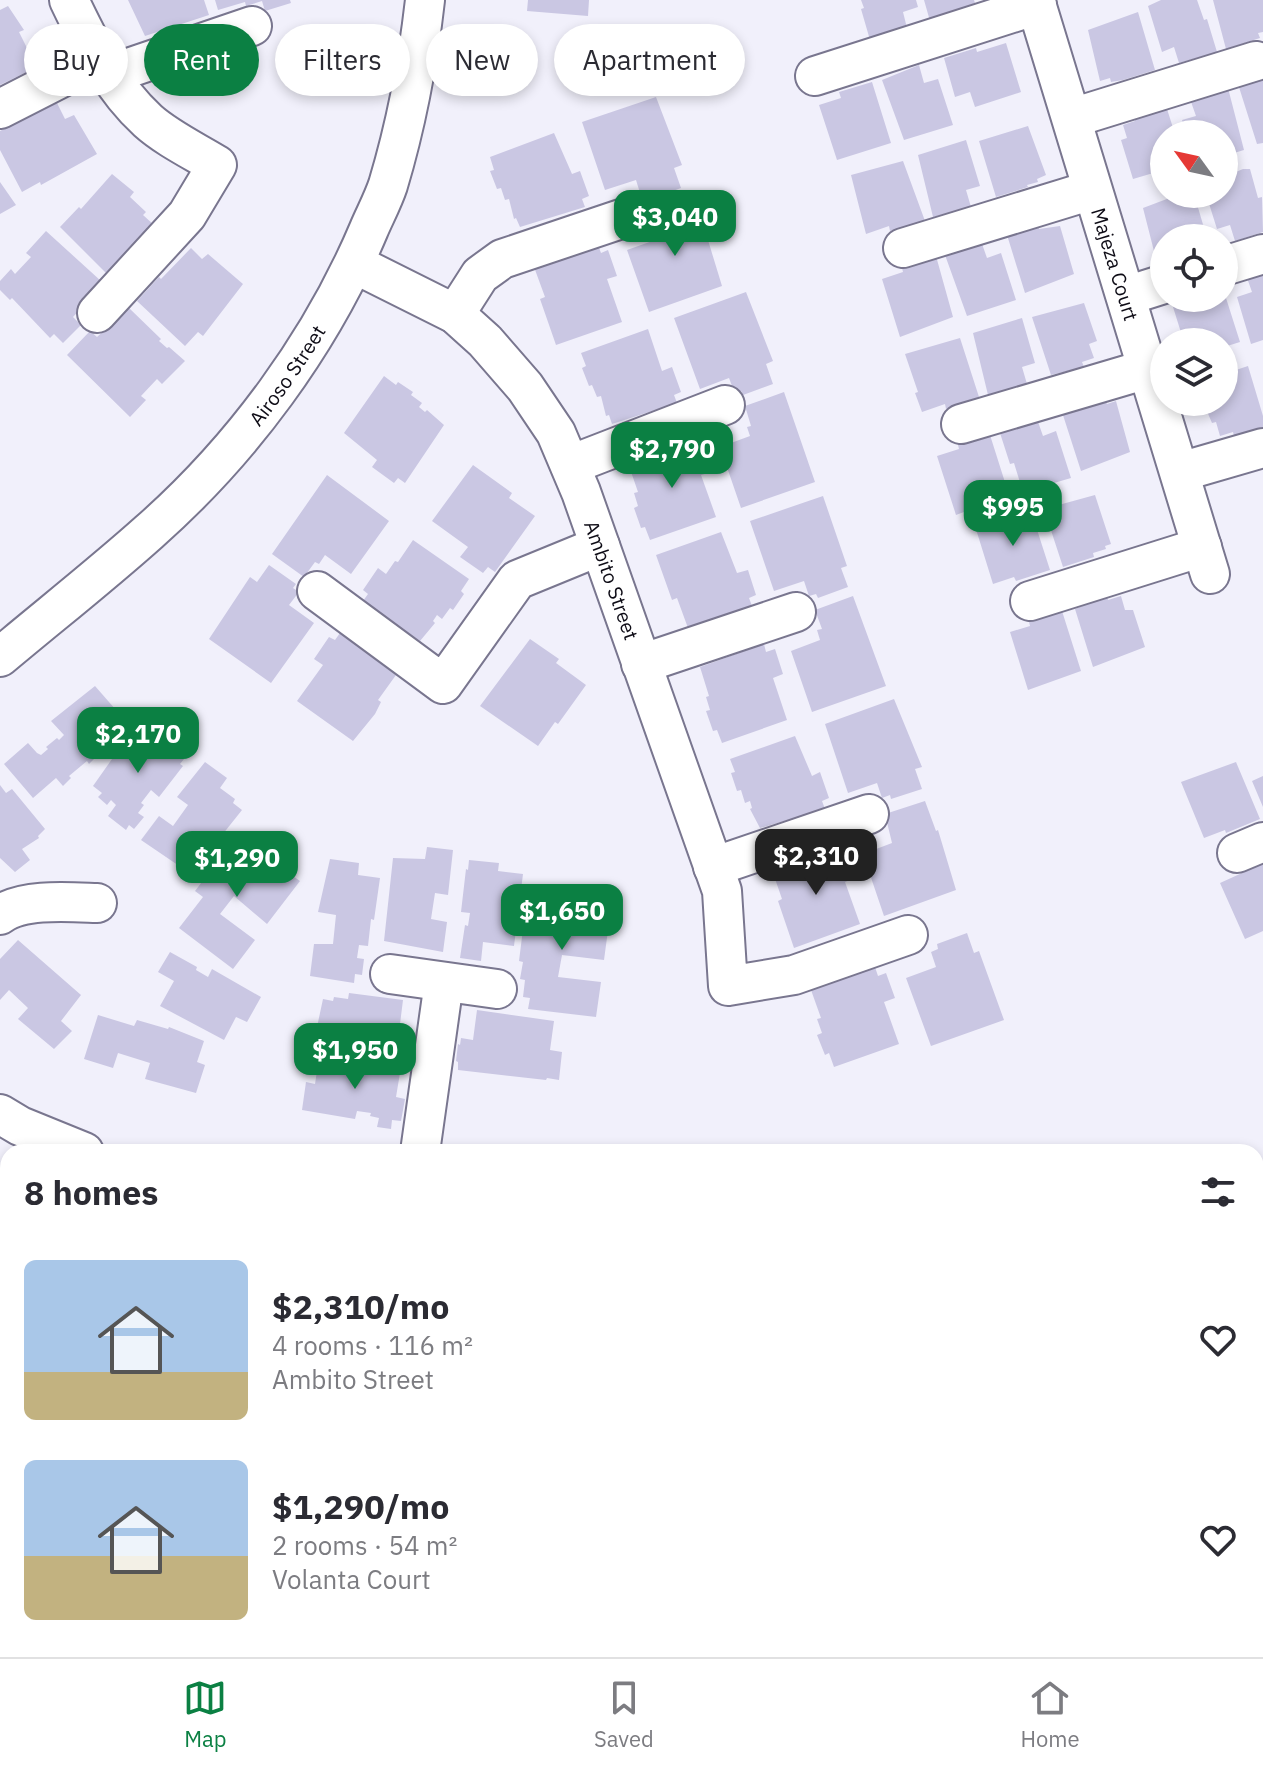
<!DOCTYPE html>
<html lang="en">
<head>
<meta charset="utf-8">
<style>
  :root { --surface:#fff; --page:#f7f7f7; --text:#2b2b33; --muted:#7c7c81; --line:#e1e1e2; --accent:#0b8043 }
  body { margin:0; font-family:"IBM Plex Sans",sans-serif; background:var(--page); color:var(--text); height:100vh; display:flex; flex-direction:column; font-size:30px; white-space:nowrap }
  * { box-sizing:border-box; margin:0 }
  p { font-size:26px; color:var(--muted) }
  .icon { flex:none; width:44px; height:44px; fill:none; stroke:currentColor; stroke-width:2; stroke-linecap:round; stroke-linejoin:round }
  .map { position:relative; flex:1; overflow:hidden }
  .sheet { position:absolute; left:0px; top:1144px; width:1264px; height:514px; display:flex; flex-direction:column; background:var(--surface); border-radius:24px 24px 0 0; box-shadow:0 4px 12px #0003 }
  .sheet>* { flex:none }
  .top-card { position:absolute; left:24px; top:24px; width:800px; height:72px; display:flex; gap:16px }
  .needle { width:52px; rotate:303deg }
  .fabs { position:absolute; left:1150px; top:120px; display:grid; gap:16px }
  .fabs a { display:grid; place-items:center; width:88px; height:88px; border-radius:50%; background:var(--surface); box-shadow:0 4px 12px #0003; font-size:40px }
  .price { position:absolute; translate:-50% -68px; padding:0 18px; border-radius:16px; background:var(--accent); color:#fff; font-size:26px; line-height:52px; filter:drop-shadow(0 2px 4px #0008) }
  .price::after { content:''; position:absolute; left:50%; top:48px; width:24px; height:18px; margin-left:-12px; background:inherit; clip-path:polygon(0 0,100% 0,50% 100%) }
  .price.active { background:#222; color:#fff }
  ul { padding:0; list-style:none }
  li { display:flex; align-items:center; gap:24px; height:200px; padding:0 24px }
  li span { display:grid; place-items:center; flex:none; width:224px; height:160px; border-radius:12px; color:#555 }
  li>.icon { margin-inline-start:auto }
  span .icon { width:96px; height:96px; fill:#fffc; stroke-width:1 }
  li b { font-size:34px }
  h2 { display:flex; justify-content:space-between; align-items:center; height:96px; padding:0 24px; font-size:34px }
  .tag { padding:0 28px; border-radius:36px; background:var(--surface); box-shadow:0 4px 12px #0003; font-size:28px; line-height:72px }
  .tag.active { background:var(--accent); color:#fff }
  .dock { display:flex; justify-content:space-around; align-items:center; height:112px; border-top:2px solid var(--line); background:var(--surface); font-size:22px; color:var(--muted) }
  .dock a { display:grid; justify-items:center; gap:4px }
  .dock .active { color:var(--accent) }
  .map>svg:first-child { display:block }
  .building { fill:#cac7e3 }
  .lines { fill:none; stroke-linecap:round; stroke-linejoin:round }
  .minor-casing { stroke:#79768f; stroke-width:42 }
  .minor { stroke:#fff; stroke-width:38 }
  .labels { text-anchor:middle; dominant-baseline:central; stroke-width:6; stroke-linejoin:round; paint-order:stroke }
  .street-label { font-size:20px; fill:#0e0c16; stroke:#fff }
</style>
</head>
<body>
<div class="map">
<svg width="1263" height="1657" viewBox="0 0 1263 1657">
  <rect width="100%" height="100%" fill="#f1f0fb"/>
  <path class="building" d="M128,0H204L209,15L145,36Z
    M215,0H290L291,3L265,11L262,1L246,6L245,2L218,10Z
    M528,0H589L588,16L527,11Z
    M861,0H916L918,7L903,12L907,28L870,40L861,9L864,8Z
    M924,0H974L975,3L962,8L963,11L930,21Z
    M1161,0H1197L1204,20L1207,19L1217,52L1179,63L1174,47L1162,52L1148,6Z
    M1213,0H1263V32L1258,33L1260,38L1226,49Z
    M8,6L24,30L19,32L29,52L26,54L33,69L0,85V10Z
    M1138,12L1155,70L1123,80L1111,82L1110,78L1100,81L1088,30Z
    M1006,43L1021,92L975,107L970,92L955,97L944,58L976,48L977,52Z
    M919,65L924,83L938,79L953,125L904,140L882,80Z
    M1263,77V143L1257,144L1238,84Z
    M872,82L891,143L837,160L819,105L841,98L839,92Z
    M1228,88L1244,150L1224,156V134H1187L1182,120L1196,116L1190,99Z
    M656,97L682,165L674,168L681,188L651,199L649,193L641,196L636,180L605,190L582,122Z
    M57,103L65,119L74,115L97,154L41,185L40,182L22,192L0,150V131Z
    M1167,109L1175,134H1164V172L1160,173V171L1133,179L1121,140L1127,138L1123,125L1135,121L1134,117Z
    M1028,126L1046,175L1037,179L1038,182L1027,185L1028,187L996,197L979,141Z
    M554,133L572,174L580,171L589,196L582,199L585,207L520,227L516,218L514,219L509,199L505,200L501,188L497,189L490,171L494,170L490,157Z
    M966,140L980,186L966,190L971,207L933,217L918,155Z
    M903,161L925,221L890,231L889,226L866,234L851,175Z
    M1243,169H1250L1258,198L1262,197L1263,232L1235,241L1230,225L1217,229L1206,194H1224V177Z
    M112,174L134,192L130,197L146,212L143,215L154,225L108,275L60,227L79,207L81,209Z
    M0,182L16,205L0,214Z
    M1180,194H1194L1207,238H1164V257L1156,259L1143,208Z
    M690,197L702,228L704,227L722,286L649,312L627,250L658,239L651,211Z
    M1038,224L1039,229L1060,226L1074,274L1025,293L1007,235Z
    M46,231L101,281L81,302L84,305L73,317L81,325L63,343L54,334L50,338L12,298L10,300L0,290V281L11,269L15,274L31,257L26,253Z
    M981,241L987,258L1001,253L1016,300L967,316L945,255Z
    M598,245L601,253L608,250L617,276L607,279L622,322L556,345L540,299L545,297L534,267Z
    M191,248L202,259L208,254L243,284L203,336L198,332L185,346L137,301L159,277L161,279Z
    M936,256L953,317L900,337L882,279L903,272L902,268Z
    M1263,270V340L1251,344L1237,297L1252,292L1246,275Z
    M746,292L773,361L766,364L773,384L743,395L741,391L735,394L729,378L700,389L674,318Z
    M1191,298H1226L1240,342L1224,347V342H1184L1173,307Z
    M1084,303L1097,341L1089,344L1094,358L1082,362L1084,367L1051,375L1032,317Z
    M129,308L161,339L159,341L167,348L169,347L185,361L162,384L157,379L141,396L146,400L130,417L67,355L90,331L97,337Z
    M1022,318L1035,363L1022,367L1027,384L988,395L973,333Z
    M648,329L662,371L672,367L681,392L674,395L677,403L612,424L609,415L606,416L601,396L597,397L592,385L589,386L582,368L586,366L581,353Z
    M960,338L979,397L946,409L945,404L922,412L915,393L918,392L905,354Z
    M1248,366L1263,416V427L1234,436L1233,432L1220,436L1216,422L1212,423L1203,402H1224V374Z
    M384,376L396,385L398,382L413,392L411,395L422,403L419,407L425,412L427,410L444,425L405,483L398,478L394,483L372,467L377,460L344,433Z
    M784,392L815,482L741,508L720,447L750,436L747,427L751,426L745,406Z
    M1106,401L1107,404L1116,401L1130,452L1081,471L1062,412L1094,402L1095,405Z
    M1037,419L1043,436L1056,431L1071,478L1023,492L1014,463L1010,464L1000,433Z
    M990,435L1009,495L956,515L937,456L959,449L958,445Z
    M692,440L695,448L702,445L712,472L701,475L716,517L650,540L645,527L641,528L634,508L638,506L634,493L638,492L628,463Z
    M473,465L512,493L509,498L535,516L495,572L488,567L483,573L460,557L468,547L432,521Z
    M327,475L389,521L351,574L325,555L319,564L315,562L304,577L272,554Z
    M1095,495L1111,544L1105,546L1106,549L1093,553L1094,557L1063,567L1044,509Z
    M823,496L847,566L841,568L848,587L818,598L816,594L809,596L804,581L774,591L750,521Z
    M1031,511L1050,570L1016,581L1014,577L993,584L975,526Z
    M721,532L737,573L748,570L756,595L749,598L752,606L688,628L677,598L672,600L656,555Z
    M413,540L469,579L461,591L464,594L453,610L450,608L442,619L437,615L433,621L435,623L420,641L363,601L368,594L363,590L378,568L386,574L395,561L398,562Z
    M269,565L296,584L293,588L299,592L289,605L314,623L271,683L209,639L250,577L257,582Z
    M853,596L886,686L812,712L791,651L820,640L817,630L822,629L815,610Z
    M1107,596L1108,600L1121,596L1125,610H1133L1145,647L1093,667L1075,609Z
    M1062,611L1081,671L1028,690L1010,632L1030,626L1029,622Z
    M340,633L396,675L378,700L381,702L375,714L353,741L297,701L323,665L314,659L329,637L335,640Z
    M530,639L559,659L556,663L586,685L558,724L555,722L538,746L480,706Z
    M764,644L766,652L775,649L783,674L773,678L787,720L722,743L717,730L713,731L706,711L710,710L706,697L709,696L700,667Z
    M95,686L116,710L107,717L121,732L89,764L87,761L69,776L71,778L63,786L56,778L33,798L4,764L28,743L37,753L41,755L48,749L46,747L57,738L59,740L64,735L51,721Z
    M894,699L922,767L915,769L922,789L891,799L890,795L882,798L877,783L848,793L825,724Z
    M136,725L159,742L164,735L188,754L180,764L183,766L159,797L151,790L141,803L144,805L138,813L144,817L134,829L129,825L126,830L108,816L116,805L111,800L107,805L98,797L102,793L93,786Z
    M795,736L812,776L820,772L829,798L822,801L825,809L760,828L750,809L752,808L750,801L745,803L741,790L737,791L731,773L735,772L730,759Z
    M205,762L227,778L220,788L235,799L233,803L242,810L191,874L141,840L159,816L173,826L188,805L177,797Z
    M1236,762L1260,819L1226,833L1225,830L1204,838L1181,782Z
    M1263,776V807L1252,781Z
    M0,785L6,793L12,789L45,829L38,836L39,838L22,849L30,860L15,872L0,858Z
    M925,801L936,831L938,830L956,890L884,916L863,854L892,843L885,814Z
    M233,834L300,881L267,924L234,896L220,914L255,940L233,969L179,928L203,897L195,891L218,861L215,858Z
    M427,847L453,850L448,895L435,893L431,919L447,922L443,952L384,941L393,858L425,859Z
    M836,847L839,855L846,853L855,878L845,882L860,924L794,948L778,901L782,899L772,870Z
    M330,859L359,863L358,875L380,878L374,920L371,919L368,946L359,945L357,958L364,959L362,975L355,974L354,983L310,976L314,944H333L336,915L318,912Z
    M469,860L499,863L498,871L523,874L514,946L483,942L481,961L460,958L465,925L468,926L470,913L461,912L466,869L468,870Z
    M1263,860V931L1245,939L1220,883L1242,873L1241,869Z
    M554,888L576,891L575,904L611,908L604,960L562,955L558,977L601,982L596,1017L528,1009L530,998L523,997L525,980L520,979L523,962L519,961L527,897L553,901Z
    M967,933L974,953L979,951L1004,1020L931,1046L906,978L936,967L931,952L938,949L937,944Z
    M18,940L81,995L61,1021L72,1031L54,1049L18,1019L28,1008L9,990L0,1000V959Z
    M170,952L197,967L196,970L208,977L212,969L261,997L247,1022L236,1017L224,1040L160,1006L174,981L158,972Z
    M875,967L878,976L886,973L895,998L884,1002L899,1044L834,1067L829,1053L825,1055L817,1035L822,1033L817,1019L821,1018L811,990Z
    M349,993L403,1000L399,1032L412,1033L409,1054L314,1041L323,999L333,1001L334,997L348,999Z
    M477,1010L554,1021L550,1050L562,1052L559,1080L547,1078L546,1080L458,1070V1062L456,1061L458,1044L460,1045L461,1038L473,1040Z
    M98,1015L134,1026L137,1020L168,1029L169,1027L204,1041L197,1062L205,1065L196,1093L145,1079L150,1063L118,1053L113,1068L84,1059Z
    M319,1058L392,1066L391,1072L400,1073L396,1097L405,1099L401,1121L392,1120L391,1129L377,1127L379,1118L370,1116L371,1113L357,1111L355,1119L302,1110L306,1082L315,1084Z
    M0,1211L8,1217V1285L3,1281L0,1285Z
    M8,1458V1539L0,1532V1468Z
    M1256,1469L1263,1476V1486L1260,1489L1263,1492V1556L1256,1562Z
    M1263,1626V1657H1176L1195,1650H1256V1628Z
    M94,1650H137L132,1657H89Z
    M175,1650H231L226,1657H169Z
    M247,1650L253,1655L260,1650H310L319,1657H242Z"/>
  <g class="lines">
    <defs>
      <g id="minor">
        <path d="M69,0C90,44 111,87 148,121C167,138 194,151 217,165L187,215L97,313"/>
        <path id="s1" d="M1035,0L1210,574"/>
        <path d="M108,75L252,26"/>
        <path d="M815,76L1037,5"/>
        <path d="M0,109L98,59"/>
        <path d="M1072,118L1256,61"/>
        <path d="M903,248L1092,190"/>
        <path id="s2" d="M355,264L455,314L485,341L525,387L556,433L581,492L722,891L728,986L794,975L908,935"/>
        <path d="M1224,266L1263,254"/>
        <path d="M1126,296L1164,284"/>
        <path d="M455,314L480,275L502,259L630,216"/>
        <path d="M961,424L1147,369"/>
        <path d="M570,465L725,405"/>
        <path d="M1180,472L1263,448"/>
        <path d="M317,591L443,684L517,580L600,546"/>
        <path d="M1030,601L1202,547"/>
        <path id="s3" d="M0,657C50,615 101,575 149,532C242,450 321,343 369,229C375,215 383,200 388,185C406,125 418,62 425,0"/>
        <path d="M641,664L796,612"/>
        <path d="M1237,853L1263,842"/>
        <path d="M713,867L869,814"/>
        <path d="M0,915C22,898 70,902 97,903"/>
        <path d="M390,974L497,989"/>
        <path d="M0,1114L20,1126L84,1152"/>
        <path d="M420,1152L444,982"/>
        <path d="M1256,1307L1263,1312"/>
        <path d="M0,1343L8,1333"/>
        <path d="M0,1417L8,1424"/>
        <path d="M790,1650L793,1657"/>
        <path d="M1064,1650L1070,1657"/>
        <path d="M415,1657L420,1650"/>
        <path d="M606,1657L625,1650"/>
      </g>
    </defs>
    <use href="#minor" class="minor-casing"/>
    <use href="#minor" class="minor"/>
  </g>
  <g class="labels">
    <g class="street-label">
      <text stroke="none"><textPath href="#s1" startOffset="276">Majeza Court</textPath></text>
      <text stroke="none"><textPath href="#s3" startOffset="404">Airoso Street</textPath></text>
      <text stroke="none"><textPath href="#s2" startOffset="426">Ambito Street</textPath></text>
    </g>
  </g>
</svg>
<div class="fabs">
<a><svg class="needle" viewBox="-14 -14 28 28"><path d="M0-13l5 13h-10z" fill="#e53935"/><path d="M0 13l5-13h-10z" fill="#7c7c81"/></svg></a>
<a><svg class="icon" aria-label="locate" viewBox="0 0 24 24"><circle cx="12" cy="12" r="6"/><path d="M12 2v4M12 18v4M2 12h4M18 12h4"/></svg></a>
<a><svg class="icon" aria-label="layers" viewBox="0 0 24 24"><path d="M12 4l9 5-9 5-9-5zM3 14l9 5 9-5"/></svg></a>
</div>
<b class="price" style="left:675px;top:258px">$3,040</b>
<b class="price" style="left:672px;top:490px">$2,790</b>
<b class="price" style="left:1013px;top:548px">$995</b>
<b class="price" style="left:138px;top:775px">$2,170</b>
<b class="price active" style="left:816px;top:897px">$2,310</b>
<b class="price" style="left:237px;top:899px">$1,290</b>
<b class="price" style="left:562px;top:952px">$1,650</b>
<b class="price" style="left:355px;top:1091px">$1,950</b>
<div class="top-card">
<a class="tag">Buy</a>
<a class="tag active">Rent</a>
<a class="tag">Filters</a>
<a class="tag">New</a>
<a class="tag">Apartment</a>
</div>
<section class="sheet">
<h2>8 homes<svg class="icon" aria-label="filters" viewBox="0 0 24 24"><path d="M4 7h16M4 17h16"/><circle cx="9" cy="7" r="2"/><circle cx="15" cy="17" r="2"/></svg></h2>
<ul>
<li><span style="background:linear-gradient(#a9c7e8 70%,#c2b280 0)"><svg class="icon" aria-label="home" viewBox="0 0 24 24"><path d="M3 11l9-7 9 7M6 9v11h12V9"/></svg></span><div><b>$2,310/mo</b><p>4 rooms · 116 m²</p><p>Ambito Street</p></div><svg class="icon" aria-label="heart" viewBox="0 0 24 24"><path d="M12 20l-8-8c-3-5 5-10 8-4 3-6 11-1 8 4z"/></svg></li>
<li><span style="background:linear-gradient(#a9c7e8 60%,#c2b280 0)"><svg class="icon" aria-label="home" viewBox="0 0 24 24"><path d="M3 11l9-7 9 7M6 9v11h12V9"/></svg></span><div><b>$1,290/mo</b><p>2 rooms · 54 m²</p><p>Volanta Court</p></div><svg class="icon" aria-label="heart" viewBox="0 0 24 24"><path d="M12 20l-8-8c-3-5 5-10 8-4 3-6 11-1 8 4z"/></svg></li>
</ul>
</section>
</div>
<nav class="dock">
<a class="active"><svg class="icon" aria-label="map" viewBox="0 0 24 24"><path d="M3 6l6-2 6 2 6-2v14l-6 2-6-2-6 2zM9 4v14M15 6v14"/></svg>Map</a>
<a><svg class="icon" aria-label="saved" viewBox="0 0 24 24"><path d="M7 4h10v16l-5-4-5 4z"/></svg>Saved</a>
<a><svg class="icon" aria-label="home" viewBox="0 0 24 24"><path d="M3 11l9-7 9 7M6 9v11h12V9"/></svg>Home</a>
</nav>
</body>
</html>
